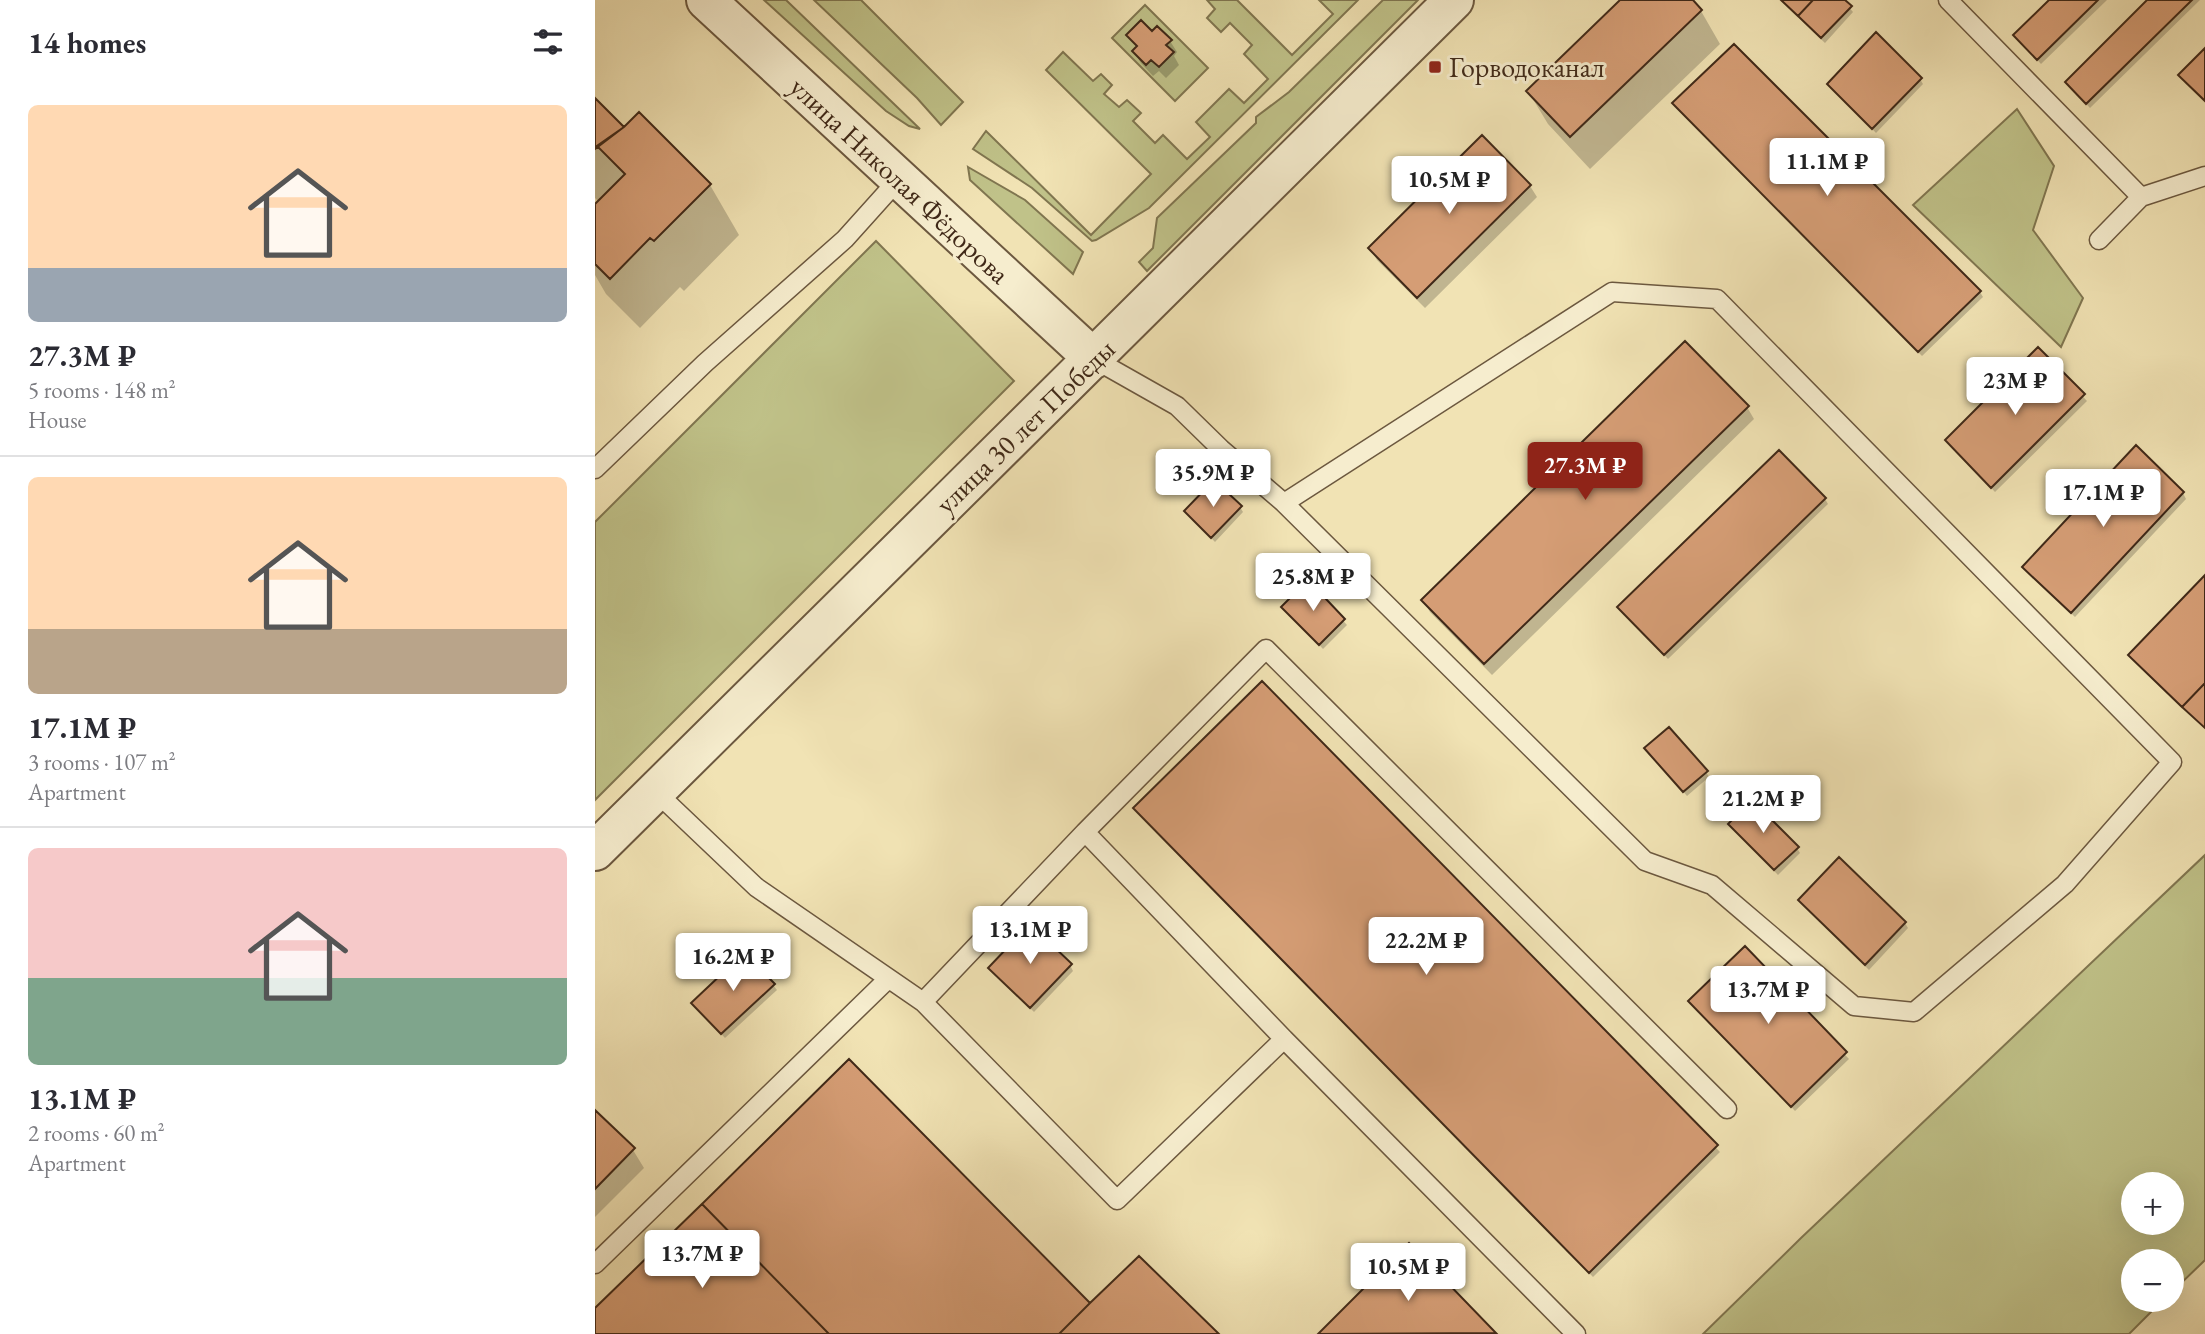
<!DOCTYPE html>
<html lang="en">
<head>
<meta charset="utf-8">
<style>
  :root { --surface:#fff; --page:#f2f2f3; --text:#2b2b33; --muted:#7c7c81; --line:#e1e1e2; --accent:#8f2418 }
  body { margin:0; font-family:"EB Garamond",serif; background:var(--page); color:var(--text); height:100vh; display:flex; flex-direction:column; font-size:26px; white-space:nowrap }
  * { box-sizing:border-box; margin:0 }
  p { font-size:23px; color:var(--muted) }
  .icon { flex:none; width:38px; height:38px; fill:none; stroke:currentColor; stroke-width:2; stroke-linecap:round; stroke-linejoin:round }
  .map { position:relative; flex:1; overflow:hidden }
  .sheet { display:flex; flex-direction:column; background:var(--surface); width:595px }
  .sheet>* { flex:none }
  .tools { position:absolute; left:1526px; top:1172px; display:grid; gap:14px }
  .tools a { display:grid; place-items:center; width:63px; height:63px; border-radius:50%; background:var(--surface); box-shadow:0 7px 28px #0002; font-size:35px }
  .price { position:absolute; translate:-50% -60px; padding:0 16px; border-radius:7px; background:#fff; color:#222; font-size:23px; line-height:46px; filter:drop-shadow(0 2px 4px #0008) }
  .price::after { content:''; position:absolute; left:50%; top:42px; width:21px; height:16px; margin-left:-10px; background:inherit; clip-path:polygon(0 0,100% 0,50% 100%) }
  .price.on { background:var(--accent); color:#fff }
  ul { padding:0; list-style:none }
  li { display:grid; align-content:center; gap:14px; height:371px; padding:0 28px }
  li+li { border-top:2px solid var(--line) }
  li span { display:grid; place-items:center; height:217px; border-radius:10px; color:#555 }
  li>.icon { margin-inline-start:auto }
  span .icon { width:126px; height:126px; fill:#fffc; stroke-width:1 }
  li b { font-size:30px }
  h2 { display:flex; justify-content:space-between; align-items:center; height:84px; padding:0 28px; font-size:30px }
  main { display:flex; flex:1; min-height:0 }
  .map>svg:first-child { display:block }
  .green { fill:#c0c289; stroke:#807650; stroke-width:2; fill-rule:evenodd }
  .shadow { fill:#0003 }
  .building { fill:#d59d75; stroke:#402918; stroke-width:2 }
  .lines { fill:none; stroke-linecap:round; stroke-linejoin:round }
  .service-casing { stroke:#6c583f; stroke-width:21 }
  .tertiary-casing { stroke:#6c583f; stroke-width:42 }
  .service { stroke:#f6edce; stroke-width:18 }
  .tertiary { stroke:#f6edce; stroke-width:38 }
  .poi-dot { fill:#8f2418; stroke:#f6edce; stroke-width:2.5 }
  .labels { text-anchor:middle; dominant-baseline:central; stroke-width:6; stroke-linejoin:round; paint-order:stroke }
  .poi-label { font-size:28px; fill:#402918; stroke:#f6edce; text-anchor:start }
  .street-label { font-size:28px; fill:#402918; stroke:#f6edce }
</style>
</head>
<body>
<main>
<section class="sheet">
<h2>14 homes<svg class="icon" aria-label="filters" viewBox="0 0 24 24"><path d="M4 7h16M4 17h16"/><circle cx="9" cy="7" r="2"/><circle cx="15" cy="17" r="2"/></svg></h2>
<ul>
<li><span style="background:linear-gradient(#ffd9b3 75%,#9aa5b1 0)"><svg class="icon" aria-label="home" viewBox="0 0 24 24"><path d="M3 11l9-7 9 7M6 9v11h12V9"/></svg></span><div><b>27.3M ₽</b><p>5 rooms · 148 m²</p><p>House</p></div></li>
<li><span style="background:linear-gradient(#ffd9b3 70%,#b9a48a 0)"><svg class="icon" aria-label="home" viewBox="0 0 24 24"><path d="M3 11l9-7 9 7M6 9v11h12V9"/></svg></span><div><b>17.1M ₽</b><p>3 rooms · 107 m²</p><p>Apartment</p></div></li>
<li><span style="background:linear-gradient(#f6c9c9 60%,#7fa58c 0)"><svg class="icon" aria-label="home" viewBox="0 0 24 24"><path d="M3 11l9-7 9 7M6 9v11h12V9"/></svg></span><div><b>13.1M ₽</b><p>2 rooms · 60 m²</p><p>Apartment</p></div></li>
</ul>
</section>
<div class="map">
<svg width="1610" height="1334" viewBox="0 0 1610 1334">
  <rect width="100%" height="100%" fill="#f1e3b4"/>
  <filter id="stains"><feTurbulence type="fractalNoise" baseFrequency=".00286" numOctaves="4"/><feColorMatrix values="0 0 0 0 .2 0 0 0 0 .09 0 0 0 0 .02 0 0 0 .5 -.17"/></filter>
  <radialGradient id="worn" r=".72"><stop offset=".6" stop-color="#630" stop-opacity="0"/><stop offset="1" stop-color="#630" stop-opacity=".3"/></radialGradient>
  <path class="green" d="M169,0H191L325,129L314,126L291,111Z
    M219,0H266L368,102L346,125L322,98Z
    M612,0H642L697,55L738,14L724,0H763L554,208L501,240L497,241L437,188L378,149L391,131L496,235L556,174L451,70L468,52L498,81L506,74L517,85L509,94L524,107L532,100L546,113L538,121L560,143L568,135L592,159L615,137L601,122L634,89L649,103L673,79L649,54L657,45L635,23L626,32L612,18L620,9Z
    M788,0H823L552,271L544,262L558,248L562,218L661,123V117L694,92Z
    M550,5L613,68L580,101L517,38Z
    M1422,109L1459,166L1438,230L1488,298L1466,347L1318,205Z
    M373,167L430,200L488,252L478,274L375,180Z
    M281,241L419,381L0,800V522Z
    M1610,855V1260L1577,1292V1262H1538V1300H1568L1534,1334H1108L1206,1238ZM1538,1185H1577V1223H1538Z"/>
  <path class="shadow" d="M1028,0H1095L1106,11L1125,44L995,169L953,124L933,91Z
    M1185,0H1248L1258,12L1230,43Z
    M1457,0H1512L1446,64L1424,40Z
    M1555,0H1605L1495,108L1475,87Z
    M557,33L575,41L582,52L579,56L584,65L571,78L564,71L558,76L546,63L539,52L542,48L533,35Z
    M1139,47L1385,292L1388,297L1327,356L1082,109L1079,103Z
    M1325,79L1328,84L1281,133L1234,84Z
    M0,100L29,129L115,185L144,235L89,291L85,287L45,328L11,294L0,275V206L4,202L0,198Z
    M935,186L942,197L830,308L782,260L775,248Z
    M1443,349L1492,401L1400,492L1352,441Z
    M1152,407L1159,419L897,675L835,612L828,600Z
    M1588,493L1591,499L1480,617L1429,568Z
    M1230,499L1233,504L1073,659L1028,613Z
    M645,507L648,512L620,542L591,512Z
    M1610,577V729L1535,656Z
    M713,582L752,625L728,649L688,607Z
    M667,683L1125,1152L998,1277L540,809Z
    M1051,749L1111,772L1114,777L1092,796Z
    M1138,829L1202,848L1205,853L1183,875Z
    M1205,900L1310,923L1313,928L1274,970Z
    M1150,949L1254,1059L1200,1111L1096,1002Z
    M475,965L478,971L439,1012L395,968Z
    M178,985L182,990L130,1038L98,1004Z
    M0,1112L38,1150L49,1168L0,1217Z
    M814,1246L900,1334H725Z"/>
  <path class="building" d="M1025,0H1098L1107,10L975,137L931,91Z
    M1186,0H1218L1203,16Z
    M1218,0H1250L1257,6L1226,38L1203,16Z
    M1454,0H1503L1442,60L1418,35Z
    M1552,0H1597L1491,104L1470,82Z
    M546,20L557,31L562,26L577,40L571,45L579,52L564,67L556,60L551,65L537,51L542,46L531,35Z
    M1281,32L1327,78L1277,129L1232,84Z
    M1139,44L1386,291L1323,352L1077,103Z
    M1610,48V101L1583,75Z
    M0,98L29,127L0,149Z
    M44,112L116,184L59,241L55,238L15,279L0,264V204L30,174L2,146L29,127Z
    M887,135L936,185L822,298L773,248Z
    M1090,341L1154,406L889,664L826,600Z
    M1443,347L1490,394L1396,488L1350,440Z
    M1541,445L1589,492L1476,613L1427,567Z
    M1184,450L1231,498L1069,655L1022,607Z
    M619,480L647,506L616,538L589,511Z
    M1610,575V683L1587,707L1533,655Z
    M713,580L750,619L724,645L686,607Z
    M667,681L1123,1145L994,1273L538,808Z
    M1610,683V728L1587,707Z
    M1074,727L1113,771L1088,792L1049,748Z
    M1157,800L1204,847L1179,870L1133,824Z
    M1244,857L1311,922L1270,965L1203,900Z
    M435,924L477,964L435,1008L393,968Z
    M1150,946L1252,1052L1196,1107L1093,1001Z
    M149,953L180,984L126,1034L96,1003Z
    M254,1059L495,1303L464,1334H234L107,1204Z
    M0,1110L40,1148L0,1189Z
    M107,1204L234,1334H0V1308Z
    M814,1243L901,1333L723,1334Z
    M544,1256L624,1334H464L495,1303Z"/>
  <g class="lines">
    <defs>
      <path id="service" d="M1353,0L1546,197
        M1504,240L1546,197L1610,176
        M499,359L582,406L626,449L689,503L1050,861L1117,885L1259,1006L1319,1012L1470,884L1577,762L1122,299L1017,292L689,503
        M0,469L110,363L250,239L303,180
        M60,791L161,887L328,1002L490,832L689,1039L522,1200L328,1002
        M490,832L671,649L1132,1109
        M689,1039L981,1334
        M0,1264L293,979"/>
      <path id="tertiary" d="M111,0L499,359
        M0,851C286,567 574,285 859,0"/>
    </defs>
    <use href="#service" class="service-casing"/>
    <use href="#tertiary" class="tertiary-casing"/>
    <use href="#service" class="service"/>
    <use href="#tertiary" class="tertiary"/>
  </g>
  <rect class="poi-dot" x="833" y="60" width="14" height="14" rx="3.5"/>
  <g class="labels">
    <g class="poi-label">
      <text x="854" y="67">Горводоканал</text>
    </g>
    <g class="street-label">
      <text transform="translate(305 180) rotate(43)">улица Николая Фёдорова</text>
      <text transform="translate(430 426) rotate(-44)">улица 30 лет Победы</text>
    </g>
  </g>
  <rect width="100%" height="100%" filter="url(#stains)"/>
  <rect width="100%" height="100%" fill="url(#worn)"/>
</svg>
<div class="tools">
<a>+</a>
<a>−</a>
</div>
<b class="price" style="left:1232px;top:198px">11.1M ₽</b>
<b class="price" style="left:854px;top:216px">10.5M ₽</b>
<b class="price" style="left:1420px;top:417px">23M ₽</b>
<b class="price on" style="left:990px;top:502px">27.3M ₽</b>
<b class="price" style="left:618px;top:509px">35.9M ₽</b>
<b class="price" style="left:1508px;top:529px">17.1M ₽</b>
<b class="price" style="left:718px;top:613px">25.8M ₽</b>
<b class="price" style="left:1168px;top:835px">21.2M ₽</b>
<b class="price" style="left:435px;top:966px">13.1M ₽</b>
<b class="price" style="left:831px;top:977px">22.2M ₽</b>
<b class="price" style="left:138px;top:993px">16.2M ₽</b>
<b class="price" style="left:1173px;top:1026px">13.7M ₽</b>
<b class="price" style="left:107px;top:1290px">13.7M ₽</b>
<b class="price" style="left:813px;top:1303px">10.5M ₽</b>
</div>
</main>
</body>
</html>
